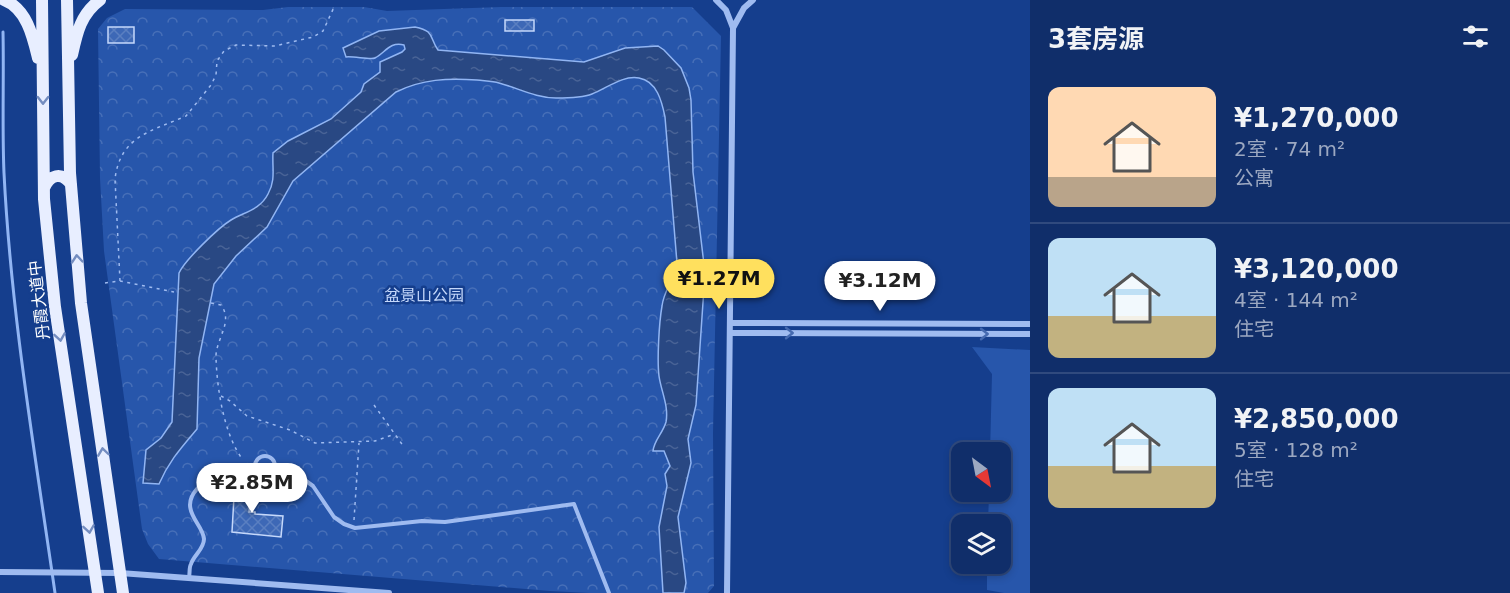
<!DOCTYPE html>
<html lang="zh">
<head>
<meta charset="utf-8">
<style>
  :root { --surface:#102e6a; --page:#193670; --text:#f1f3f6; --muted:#9ca8c1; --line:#304a7e; --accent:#ffe05e }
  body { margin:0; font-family:"DejaVu Sans","Noto Sans SC",sans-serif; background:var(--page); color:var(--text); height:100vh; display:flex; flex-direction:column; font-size:22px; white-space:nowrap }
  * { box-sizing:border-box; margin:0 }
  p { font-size:20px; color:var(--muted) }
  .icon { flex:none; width:33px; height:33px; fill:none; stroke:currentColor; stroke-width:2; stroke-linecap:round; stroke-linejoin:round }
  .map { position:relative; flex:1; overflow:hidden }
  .details { display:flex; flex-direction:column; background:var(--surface); width:480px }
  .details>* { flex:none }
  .needle { width:39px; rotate:148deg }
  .tools { position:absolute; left:951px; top:442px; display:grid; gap:12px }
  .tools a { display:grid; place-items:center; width:60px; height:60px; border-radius:12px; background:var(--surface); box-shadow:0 3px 9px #0003,0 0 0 2px var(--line); font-size:30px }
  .price { position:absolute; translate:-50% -51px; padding:0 14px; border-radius:21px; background:#fff; color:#222; font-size:20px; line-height:39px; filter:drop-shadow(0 2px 3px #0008) }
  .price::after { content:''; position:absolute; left:50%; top:36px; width:18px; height:14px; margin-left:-9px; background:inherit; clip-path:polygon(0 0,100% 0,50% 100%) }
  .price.active { background:var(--accent); color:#111 }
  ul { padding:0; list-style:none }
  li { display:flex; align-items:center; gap:18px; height:150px; padding:0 18px }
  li+li { border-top:2px solid var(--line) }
  li span { display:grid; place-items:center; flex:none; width:168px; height:120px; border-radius:12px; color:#555 }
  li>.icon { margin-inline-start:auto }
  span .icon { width:72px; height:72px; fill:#fffc; stroke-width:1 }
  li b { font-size:26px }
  h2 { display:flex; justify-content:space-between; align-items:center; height:72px; padding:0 18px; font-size:26px }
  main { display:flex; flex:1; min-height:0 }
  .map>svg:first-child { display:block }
  .grass { fill:#2756ab }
  .park { fill:url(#park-crowns) }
  .water { fill:url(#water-ripples); stroke:#91b5f3; stroke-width:1.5 }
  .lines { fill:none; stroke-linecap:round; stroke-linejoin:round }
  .stream { stroke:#91b5f3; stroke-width:3 }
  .building { fill:url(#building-cross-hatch); stroke:#c5d8fb; stroke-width:1.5 }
  .path { stroke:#9fbbf0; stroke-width:1.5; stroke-dasharray:3 4.5; stroke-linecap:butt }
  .service { stroke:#9fbbf0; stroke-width:4 }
  .minor { stroke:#9fbbf0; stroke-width:6 }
  .primary { stroke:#e8eeff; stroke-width:12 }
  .oneway { stroke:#748dc0 }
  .oneway2 { stroke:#456ab0 }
  .labels { text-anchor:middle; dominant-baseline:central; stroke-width:5; stroke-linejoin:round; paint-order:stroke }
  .park-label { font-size:16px; fill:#c5d8fb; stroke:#153e8d }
  .street-label { font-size:16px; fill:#fff; stroke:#153e8d }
</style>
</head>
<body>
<main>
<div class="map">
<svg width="1030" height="593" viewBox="0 0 1030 593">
  <defs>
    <pattern id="park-crowns" width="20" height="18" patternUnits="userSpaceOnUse" patternTransform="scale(1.5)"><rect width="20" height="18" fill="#2756ab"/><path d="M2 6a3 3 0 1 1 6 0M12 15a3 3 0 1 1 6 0" fill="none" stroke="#476fb8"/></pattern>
    <pattern id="water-ripples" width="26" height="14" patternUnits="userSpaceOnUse" patternTransform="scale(1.5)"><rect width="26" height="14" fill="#294883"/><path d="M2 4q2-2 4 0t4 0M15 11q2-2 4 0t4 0" fill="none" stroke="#496396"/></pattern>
    <pattern id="building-cross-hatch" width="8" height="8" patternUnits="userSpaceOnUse" patternTransform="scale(1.5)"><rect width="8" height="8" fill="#3d68b6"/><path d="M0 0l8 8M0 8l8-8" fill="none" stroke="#5a7fc1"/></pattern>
  </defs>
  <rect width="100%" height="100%" fill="#153e8d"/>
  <path class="grass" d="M972,347L1030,350V593H1004L987,590V564H1000V525H988L989,492H1000V453H990L992,374Z"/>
  <path class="park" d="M288,7H364L387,11L501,7H692L721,36L713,433L714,586L708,593H590L550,591L159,559L148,544L142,529L104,251L100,178L98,29L107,18L125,9L263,10Z"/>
  <path class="water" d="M415,27C435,31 429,37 438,50L584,62L625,48L658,46L664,50L681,68L689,88L691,100L693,172L705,273L696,405L688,439L691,463L678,517L686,583L684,593H663L659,527L667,486L665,474L670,466L664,451H653C654,440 663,433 666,422C669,406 661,391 659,376C657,360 659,323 662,306C664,289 675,280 677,263L665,117C662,102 657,81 639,78C623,75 607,88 592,94C582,98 568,98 556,98C536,98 518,88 499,83C492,81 484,81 477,80C448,78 422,79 396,92L293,181L267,227L236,256L214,284L199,358L197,429C181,448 169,461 159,484L143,483L146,450L161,438L172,422L179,273C185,260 218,228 231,220C244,212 260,210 268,194C276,180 272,168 273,153L288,141L331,119L361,92L364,84L380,72V62L402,52L405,49L404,45C390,41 385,53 375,58C371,60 353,56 346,57L343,48L379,31Z"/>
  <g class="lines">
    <path class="stream" d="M3,32C4,79 2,126 4,173C11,314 35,453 55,593"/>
  </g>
  <path class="building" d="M505,20H534V31H505Z
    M108,27H134V43H108Z
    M235,479L252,480L249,512H255V514L283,516L281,537L232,532Z"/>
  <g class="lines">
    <path class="path" d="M120,281L115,179C120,136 152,131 186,116L211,85L216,75L217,61L224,51L236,45L275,46L313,37L323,31L335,5
      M105,283L120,281L174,292
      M211,303L221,305C234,322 215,340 216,358C217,389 224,435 243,460
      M221,396L230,401L247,416L290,430L315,443L375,441L395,434
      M374,405L404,447
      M354,520L359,443"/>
    <path class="service" d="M255 466a10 10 0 1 1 20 0a10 10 0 1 1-20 0Z
      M275,469L306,481L313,486L334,517L344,524L355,528L422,521L445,522L574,504L609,593
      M189,577C190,573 189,567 191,564C194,555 204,549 204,539C203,527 190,518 190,505C190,481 236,463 256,468"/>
    <path class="minor" d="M716,0L726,10L733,28L744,8L753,0
      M730,323L1030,324
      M730,333L1030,334
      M0,572L120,573L389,593
      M727,593L733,28"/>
    <path class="primary" d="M4,0C27,9 33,37 38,58
      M42,0L44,199L55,307L98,593
      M67,0L70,173L81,303L123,593
      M72,55C77,32 81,14 100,0
      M44,188C50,175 61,171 71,184"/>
  </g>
  <defs><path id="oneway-chevron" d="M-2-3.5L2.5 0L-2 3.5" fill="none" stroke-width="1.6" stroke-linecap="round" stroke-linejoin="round" transform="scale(1.5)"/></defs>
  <g class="oneway">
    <use href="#oneway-chevron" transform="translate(43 100) rotate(90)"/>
    <use href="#oneway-chevron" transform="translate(77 259) rotate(-95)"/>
    <use href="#oneway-chevron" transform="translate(60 337) rotate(81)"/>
    <use href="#oneway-chevron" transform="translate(103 452) rotate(-98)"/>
    <use href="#oneway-chevron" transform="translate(89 529) rotate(81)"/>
  </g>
  <g class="oneway2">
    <use href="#oneway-chevron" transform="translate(789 333)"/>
    <use href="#oneway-chevron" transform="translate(984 334)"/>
  </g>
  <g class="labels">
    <g class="park-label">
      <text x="424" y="295">盆景山公园</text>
    </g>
    <g class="street-label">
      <text transform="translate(39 300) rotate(-97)">丹霞大道中</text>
    </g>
  </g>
</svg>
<div class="tools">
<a><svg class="needle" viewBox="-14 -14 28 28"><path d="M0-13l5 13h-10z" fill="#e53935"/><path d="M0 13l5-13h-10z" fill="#9ca8c1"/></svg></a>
<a><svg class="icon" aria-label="layers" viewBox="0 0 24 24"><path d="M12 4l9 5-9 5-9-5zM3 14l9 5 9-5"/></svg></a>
</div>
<b class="price active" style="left:719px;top:310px">¥1.27M</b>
<b class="price" style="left:880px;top:312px">¥3.12M</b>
<b class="price" style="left:252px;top:514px">¥2.85M</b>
</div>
<section class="details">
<h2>3套房源<svg class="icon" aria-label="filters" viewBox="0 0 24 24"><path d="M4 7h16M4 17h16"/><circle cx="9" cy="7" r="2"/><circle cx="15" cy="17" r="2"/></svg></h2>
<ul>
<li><span style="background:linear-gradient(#ffd9b3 75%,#b9a48a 0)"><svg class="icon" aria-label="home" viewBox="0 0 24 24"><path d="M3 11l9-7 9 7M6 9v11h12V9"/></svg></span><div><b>¥1,270,000</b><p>2室 · 74 m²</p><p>公寓</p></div></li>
<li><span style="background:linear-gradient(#bfe0f5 65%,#c2b280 0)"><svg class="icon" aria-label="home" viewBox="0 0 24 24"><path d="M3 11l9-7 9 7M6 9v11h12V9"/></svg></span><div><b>¥3,120,000</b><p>4室 · 144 m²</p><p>住宅</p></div></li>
<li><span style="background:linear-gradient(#bfe0f5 65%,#c2b280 0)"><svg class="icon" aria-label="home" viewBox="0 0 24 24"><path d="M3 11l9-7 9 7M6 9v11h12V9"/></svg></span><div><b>¥2,850,000</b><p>5室 · 128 m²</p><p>住宅</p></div></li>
</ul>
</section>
</main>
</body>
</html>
